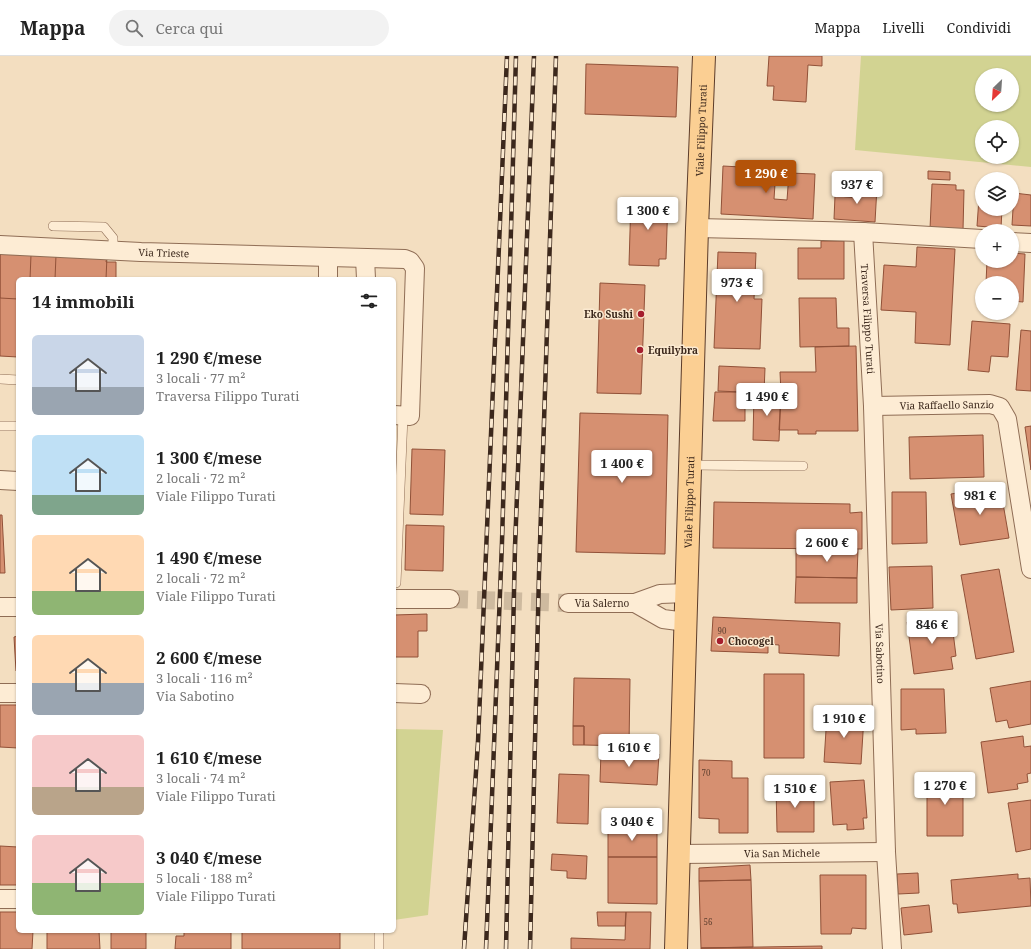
<!DOCTYPE html>
<html lang="it">
<head>
<meta charset="utf-8">
<style>
  :root { --surface:#fff; --page:#f2f2f2; --text:#222; --muted:#767676; --line:#e0e0e0; --accent:#b45309 }
  body { margin:0; font-family:"Noto Serif",serif; background:var(--page); color:var(--text); height:100vh; display:flex; flex-direction:column; font-size:15px; white-space:nowrap }
  * { box-sizing:border-box; margin:0 }
  p { font-size:13px; color:var(--muted) }
  .icon { flex:none; width:22px; height:22px; fill:none; stroke:currentColor; stroke-width:2; stroke-linecap:round; stroke-linejoin:round }
  .map { position:relative; flex:1; overflow:hidden }
  .panel { position:absolute; left:16px; top:221px; width:380px; height:656px; display:flex; flex-direction:column; background:var(--surface); border-radius:6px; box-shadow:0 1px 3px #0004 }
  .panel>* { flex:none }
  .needle { width:26px; rotate:205deg }
  .controls { position:absolute; left:975px; top:12px; display:grid; gap:8px }
  .controls a { display:grid; place-items:center; width:44px; height:44px; border-radius:50%; background:var(--surface); box-shadow:0 1px 3px #0004; font-size:20px }
  .price { position:absolute; translate:-50% -34px; padding:0 9px; border-radius:4px; background:#fff; color:#222; font-size:13px; line-height:26px; filter:drop-shadow(0 1px 2px #0008) }
  .price::after { content:''; position:absolute; left:50%; top:24px; width:12px; height:9px; margin-left:-6px; background:inherit; clip-path:polygon(0 0,100% 0,50% 100%) }
  .price.current { background:var(--accent); color:#fff }
  ul { padding:0; list-style:none }
  li { display:flex; align-items:center; gap:12px; height:100px; padding:0 16px }
  li span { display:grid; place-items:center; flex:none; width:112px; height:80px; border-radius:6px; color:#555 }
  li>.icon { margin-inline-start:auto }
  span .icon { width:48px; height:48px; fill:#fffc; stroke-width:1 }
  li b { font-size:17px }
  h2 { display:flex; justify-content:space-between; align-items:center; height:48px; padding:0 16px; font-size:17px }
  header { display:flex; align-items:center; gap:24px; box-sizing:border-box; height:56px; padding:0 20px; background:var(--surface); border-bottom:1px solid var(--line) }
  header strong { font-size:19px }
  nav { display:flex; gap:22px; margin-inline-start:auto; font-size:14px }
  .search { width:280px; height:36px; background:var(--page); display:flex; align-items:center; gap:10px; box-sizing:border-box; padding:0 14px; border-radius:22px; color:var(--muted); font-size:15px }
  .map>svg:first-child { display:block }
  .green { fill:#d2d392; fill-rule:evenodd }
  .building { fill:#d69071; stroke:#915138 }
  .lines { fill:none; stroke-linecap:round; stroke-linejoin:round }
  .minor-tunnel { stroke:#ceba9f; stroke-width:18; stroke-dasharray:18 9; stroke-linecap:butt }
  .service-casing { stroke:#8f6d55; stroke-width:10 }
  .minor-casing { stroke:#8f6d55; stroke-width:20 }
  .primary-casing { stroke:#5c3c2a; stroke-width:24 }
  .service { stroke:#fdecd4; stroke-width:9 }
  .minor { stroke:#fdecd4; stroke-width:18 }
  .primary { stroke:#fbcf93; stroke-width:22 }
  .rail-casing { stroke:#3c281c; stroke-width:4.5 }
  .rail { stroke:#fae9d0; stroke-width:3; stroke-dasharray:9; stroke-linecap:butt }
  .poi-dot { fill:#a51e2e; stroke:#fae9d0; stroke-width:1.5 }
  .labels { text-anchor:middle; dominant-baseline:central; stroke-width:3; stroke-linejoin:round; paint-order:stroke }
  .number-label { font-size:8px; fill:#624231 }
  .street-label { font-size:10px; fill:#3c281c; stroke:#fae9d0 }
  .poi-label { font-size:10px; font-weight:bold; fill:#3c281c; stroke:#fae9d0; text-anchor:start }
</style>
</head>
<body>
<header>
<strong>Mappa</strong>
<div class="search"><svg class="icon" aria-label="search" viewBox="0 0 24 24"><circle cx="10" cy="10" r="6"/><path d="M15 15l6 6"/></svg>Cerca qui</div>
<nav><a>Mappa</a><a>Livelli</a><a>Condividi</a></nav>
</header>
<div class="map">
<svg width="1031" height="893" viewBox="0 0 1031 893">
  <rect width="100%" height="100%" fill="#f3dec0"/>
  <path class="green" d="M861,0H1031V111L855,94ZM982,19H1012V49H982ZM982,71H1012V101H982Z
    M394,673L443,674L428,859L394,864Z"/>
  <path class="building" d="M769,0H822V10L808,9L806,46L773,44L774,30H767Z
    M586,8L678,11L676,61L585,58Z
    M723,110L776,113L774,143L787,144L789,117L815,118L813,163L721,158Z
    M928,115L950,116V124L928,123Z
    M835,122L852,123V141L835,140Z
    M932,128L956,129V134H964L963,174L930,173Z
    M980,128H982V153H1002L1001,172L977,170Z
    M852,130L877,131L875,166L834,163L835,140L852,141Z
    M1014,137L1031,139V170L1012,169Z
    M631,142L668,143L666,203H659V210L629,209Z
    M821,185H844V223H798V192H821Z
    M917,191L955,193L950,289L915,287L916,256L881,254L884,209L916,211Z
    M718,196L756,197L754,243H762L760,293L714,292Z
    M1012,197L1025,198L1023,246L1012,245V227H986L987,205H1012Z
    M0,198L31,199L30,223H18V243L0,242Z
    M0,198L107,200L106,206H116V223H18V301L0,300Z
    M56,199L107,200L106,223H55Z
    M600,227L645,229L641,338L597,337Z
    M799,242H836L837,272H849V290L800,291Z
    M972,265L1010,268L1008,301L991,300L989,316L968,314Z
    M1021,274L1031,275V335L1016,334Z
    M856,290L858,375H816V378H798V374H779L781,337L780,316H816L815,291Z
    M719,310L765,312L764,337L718,335Z
    M715,336H745V365H713Z
    M754,337H781L779,385L753,384Z
    M580,357L668,359L665,498L576,496Z
    M1031,370V414L1025,371Z
    M983,379L984,421L910,423L909,381Z
    M412,393L445,394L443,459L410,458Z
    M1000,430L1009,482L960,489L951,438Z
    M892,436H926L927,487L892,488Z
    M714,446L850,448V457L862,456V493L713,492Z
    M0,459H2L5,517H0Z
    M406,469L444,470L443,515L405,514Z
    M796,492L858,493L857,522L796,521Z
    M932,510L933,552L891,554L889,511Z
    M999,513L1014,596L976,603L961,519Z
    M796,521L857,522V547H795Z
    M427,558V575H418V601H394V559Z
    M951,560L956,600L951,601L953,613L914,618L907,566Z
    M713,561L840,567L839,600L779,597V589L768,588V597L711,595Z
    M18,580V614L16,615L14,581Z
    M764,618H804V702H764Z
    M574,622L630,623L629,690L584,689V670H573Z
    M1031,625V668L1009,672L1007,664L996,666L990,632Z
    M901,633H944L946,677L916,678V673L901,674Z
    M0,649H18V692L0,691Z
    M827,658L864,661L861,708L824,706Z
    M573,670H584V689H573Z
    M1023,680L1024,691L1031,690V717L1027,718L1028,726L1017,728L1018,733L988,737L981,686Z
    M601,696L659,698L657,729L600,726Z
    M699,704L732,705V722H748V777H719V763L699,762Z
    M559,718L589,719L588,768L557,767Z
    M927,720H963V780H927Z
    M864,724L867,762H863L864,773L847,774V768L833,769L830,726Z
    M814,730V776H777L776,731Z
    M1031,744V793L1016,796L1008,747Z
    M608,771H657V801H608Z
    M0,790L18,791V829H0Z
    M552,798L587,800L586,823L567,822V815L551,814Z
    M608,801H657V848L608,847Z
    M750,809L751,824L699,825V812Z
    M918,817L919,837L898,838L897,818Z
    M1018,818V823L1030,822L1031,850L958,857L957,848H953L951,824Z
    M820,819H866V873L852,872L851,878H821Z
    M751,824L753,891L701,892L699,825Z
    M929,849L932,876L904,879L901,852Z
    M0,856H18V875H33L32,893H0Z
    M597,856H626L625,870H598Z
    M626,856H651L650,893H571V882L625,884Z
    M47,875H99L100,893H47Z
    M111,875H146V893H111Z
    M184,875H231V893H175L176,880H184Z
    M242,875H340V893H242Z
    M822,890V893H701V892Z"/>
  <g class="lines">
    <path class="minor-tunnel" d="M450,543L568,547"/>
    <defs>
      <path id="service" d="M53,170L104,171L113,182V194
        M0,323L18,324
        M0,370H18
        M691,409L803,410
        M396,527L403,360
        M379,893V875"/>
      <g id="minor">
        <path d="M697,172L863,176L982,183"/>
        <path id="s1" d="M863,176L873,350L886,796L892,893"/>
        <path d="M1012,186L1031,187"/>
        <path id="s2" d="M0,189L141,196L405,203L410,205L415,212L410,360L394,359"/>
        <path d="M328,201V223"/>
        <path d="M365,202L366,223"/>
        <path id="s3" d="M873,350L990,348L1000,351L1007,363L1031,513"/>
        <path d="M0,424L18,425"/>
        <path d="M394,543H450"/>
        <path id="s4" d="M568,547H635L660,538L687,537"/>
        <path d="M635,547L663,563L686,566"/>
        <path d="M0,551H18"/>
        <path d="M0,637H18"/>
        <path d="M394,637L421,638"/>
        <path id="s5" d="M678,798L886,796"/>
        <path d="M0,843H18"/>
      </g>
      <g id="primary">
        <path id="s6" d="M676,893L697,172L704,0"/>
      </g>
    </defs>
    <use href="#service" class="service-casing"/>
    <use href="#minor" class="minor-casing"/>
    <use href="#primary" class="primary-casing"/>
    <use href="#service" class="service"/>
    <use href="#minor" class="minor"/>
    <use href="#primary" class="primary"/>
    <defs>
      <path id="rail" d="M464,893L478,686L507,0
        M486,893L502,486L516,0
        M506,893L515,491L534,0
        M530,893L539,518L556,0"/>
    </defs>
    <use href="#rail" class="rail-casing"/>
    <use href="#rail" class="rail"/>
  </g>
  <g class="poi-dot">
    <circle cx="641" cy="258" r="4"/>
    <circle cx="640" cy="294" r="4"/>
    <circle cx="720" cy="585" r="4"/>
  </g>
  <g class="labels">
    <g class="number-label">
      <text x="722" y="574">90</text>
      <text x="706" y="716">70</text>
      <text x="708" y="865">56</text>
    </g>
    <g class="street-label">
      <text stroke="none"><textPath href="#s6" startOffset="819">Viale Filippo Turati</textPath></text>
      <text stroke="none"><textPath href="#s2" startOffset="164">Via Trieste</textPath></text>
      <text stroke="none"><textPath href="#s1" startOffset="87">Traversa Filippo Turati</textPath></text>
      <text stroke="none"><textPath href="#s3" startOffset="74">Via Raffaello Sanzio</textPath></text>
      <text stroke="none"><textPath href="#s6" startOffset="447">Viale Filippo Turati</textPath></text>
      <text stroke="none"><textPath href="#s4" startOffset="34">Via Salerno</textPath></text>
      <text stroke="none"><textPath href="#s1" startOffset="422">Via Sabotino</textPath></text>
      <text stroke="none"><textPath href="#s5" startOffset="104">Via San Michele</textPath></text>
    </g>
    <g class="poi-label">
      <text x="633" y="258" text-anchor="end">Eko Sushi</text>
      <text x="648" y="294">Equilybra</text>
      <text x="728" y="585">Chocogel</text>
    </g>
  </g>
</svg>
<div class="controls">
<a><svg class="needle" viewBox="-14 -14 28 28"><path d="M0-13l5 13h-10z" fill="#e53935"/><path d="M0 13l5-13h-10z" fill="#767676"/></svg></a>
<a><svg class="icon" aria-label="locate" viewBox="0 0 24 24"><circle cx="12" cy="12" r="6"/><path d="M12 2v4M12 18v4M2 12h4M18 12h4"/></svg></a>
<a><svg class="icon" aria-label="layers" viewBox="0 0 24 24"><path d="M12 4l9 5-9 5-9-5zM3 14l9 5 9-5"/></svg></a>
<a>+</a>
<a>−</a>
</div>
<b class="price current" style="left:766px;top:138px">1 290 €</b>
<b class="price" style="left:857px;top:149px">937 €</b>
<b class="price" style="left:648px;top:175px">1 300 €</b>
<b class="price" style="left:737px;top:247px">973 €</b>
<b class="price" style="left:767px;top:361px">1 490 €</b>
<b class="price" style="left:622px;top:428px">1 400 €</b>
<b class="price" style="left:980px;top:460px">981 €</b>
<b class="price" style="left:827px;top:507px">2 600 €</b>
<b class="price" style="left:932px;top:589px">846 €</b>
<b class="price" style="left:844px;top:683px">1 910 €</b>
<b class="price" style="left:629px;top:712px">1 610 €</b>
<b class="price" style="left:945px;top:750px">1 270 €</b>
<b class="price" style="left:795px;top:753px">1 510 €</b>
<b class="price" style="left:632px;top:786px">3 040 €</b>
<section class="panel">
<h2>14 immobili<svg class="icon" aria-label="filters" viewBox="0 0 24 24"><path d="M4 7h16M4 17h16"/><circle cx="9" cy="7" r="2"/><circle cx="15" cy="17" r="2"/></svg></h2>
<ul>
<li><span style="background:linear-gradient(#c9d6e8 65%,#9aa5b1 0)"><svg class="icon" aria-label="home" viewBox="0 0 24 24"><path d="M3 11l9-7 9 7M6 9v11h12V9"/></svg></span><div><b>1 290 €/mese</b><p>3 locali · 77 m²</p><p>Traversa Filippo Turati</p></div></li>
<li><span style="background:linear-gradient(#bfe0f5 75%,#7fa58c 0)"><svg class="icon" aria-label="home" viewBox="0 0 24 24"><path d="M3 11l9-7 9 7M6 9v11h12V9"/></svg></span><div><b>1 300 €/mese</b><p>2 locali · 72 m²</p><p>Viale Filippo Turati</p></div></li>
<li><span style="background:linear-gradient(#ffd9b3 70%,#8fb573 0)"><svg class="icon" aria-label="home" viewBox="0 0 24 24"><path d="M3 11l9-7 9 7M6 9v11h12V9"/></svg></span><div><b>1 490 €/mese</b><p>2 locali · 72 m²</p><p>Viale Filippo Turati</p></div></li>
<li><span style="background:linear-gradient(#ffd9b3 60%,#9aa5b1 0)"><svg class="icon" aria-label="home" viewBox="0 0 24 24"><path d="M3 11l9-7 9 7M6 9v11h12V9"/></svg></span><div><b>2 600 €/mese</b><p>3 locali · 116 m²</p><p>Via Sabotino</p></div></li>
<li><span style="background:linear-gradient(#f6c9c9 65%,#b9a48a 0)"><svg class="icon" aria-label="home" viewBox="0 0 24 24"><path d="M3 11l9-7 9 7M6 9v11h12V9"/></svg></span><div><b>1 610 €/mese</b><p>3 locali · 74 m²</p><p>Viale Filippo Turati</p></div></li>
<li><span style="background:linear-gradient(#f6c9c9 60%,#8fb573 0)"><svg class="icon" aria-label="home" viewBox="0 0 24 24"><path d="M3 11l9-7 9 7M6 9v11h12V9"/></svg></span><div><b>3 040 €/mese</b><p>5 locali · 188 m²</p><p>Viale Filippo Turati</p></div></li>
</ul>
</section>
</div>
</body>
</html>
